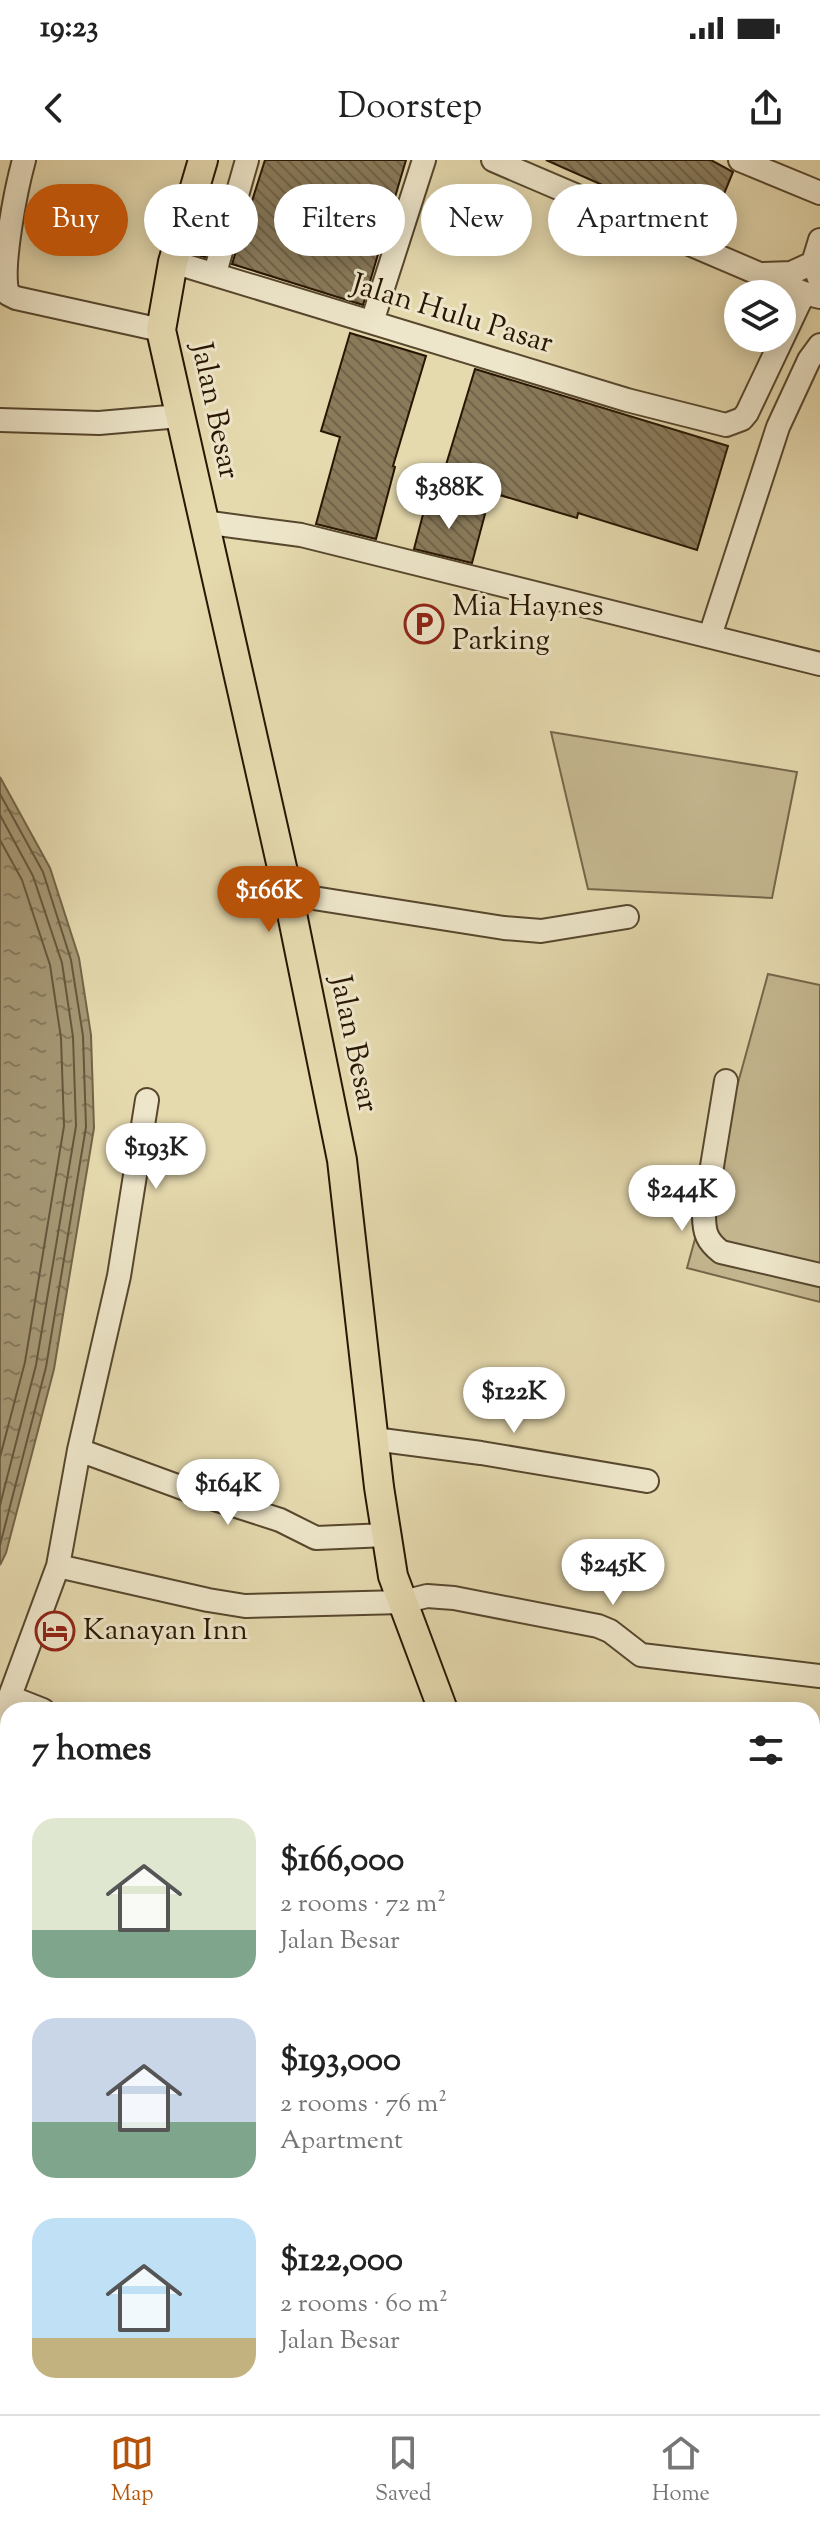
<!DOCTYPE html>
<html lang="en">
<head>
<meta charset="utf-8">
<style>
  :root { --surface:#fff; --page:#f2f2f2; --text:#222; --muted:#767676; --line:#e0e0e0; --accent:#b45309 }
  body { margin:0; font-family:"Sorts Mill Goudy",serif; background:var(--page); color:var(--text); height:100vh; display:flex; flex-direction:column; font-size:30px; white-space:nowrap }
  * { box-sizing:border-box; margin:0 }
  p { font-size:26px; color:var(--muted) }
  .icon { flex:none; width:44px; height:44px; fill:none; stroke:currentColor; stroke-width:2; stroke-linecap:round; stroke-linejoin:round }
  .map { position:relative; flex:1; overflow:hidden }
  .drawer { position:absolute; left:0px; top:1542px; width:820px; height:712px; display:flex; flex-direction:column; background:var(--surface); border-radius:24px 24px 0 0; box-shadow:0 4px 20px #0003 }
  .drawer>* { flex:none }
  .guide { position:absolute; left:24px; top:24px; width:772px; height:72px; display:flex; gap:16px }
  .buttons { position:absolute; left:724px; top:120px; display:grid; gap:16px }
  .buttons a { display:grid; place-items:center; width:72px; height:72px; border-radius:50%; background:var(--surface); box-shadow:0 4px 20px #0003; font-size:40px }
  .price { position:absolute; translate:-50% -68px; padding:0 18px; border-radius:28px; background:#fff; color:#222; font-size:26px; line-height:52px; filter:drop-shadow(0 2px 4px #0008) }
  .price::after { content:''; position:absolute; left:50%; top:48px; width:24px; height:18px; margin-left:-12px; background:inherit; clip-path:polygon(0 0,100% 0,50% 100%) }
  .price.selected { background:var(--accent); color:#fff }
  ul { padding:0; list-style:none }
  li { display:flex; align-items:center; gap:24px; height:200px; padding:0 32px }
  li span { display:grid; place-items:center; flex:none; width:224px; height:160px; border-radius:24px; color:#555 }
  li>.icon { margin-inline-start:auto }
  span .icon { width:96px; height:96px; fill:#fffc; stroke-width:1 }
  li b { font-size:34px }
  h2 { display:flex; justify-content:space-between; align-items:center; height:96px; padding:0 32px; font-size:34px }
  .pill { padding:0 28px; border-radius:36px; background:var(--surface); box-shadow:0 4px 20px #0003; font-size:28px; line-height:72px }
  .pill.selected { background:var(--accent); color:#fff }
  .status { display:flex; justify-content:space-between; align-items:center; height:56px; padding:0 40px; background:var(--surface); direction:ltr }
  .status svg { height:22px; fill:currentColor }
  header { display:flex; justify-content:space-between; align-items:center; height:104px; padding:0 32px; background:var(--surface); font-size:36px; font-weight:600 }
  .dock { display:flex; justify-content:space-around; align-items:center; height:112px; border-top:2px solid var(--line); background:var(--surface); font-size:22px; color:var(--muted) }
  .dock a { display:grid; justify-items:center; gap:4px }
  .dock .selected { color:var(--accent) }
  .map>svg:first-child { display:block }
  .pitch { fill:#c5b891; stroke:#76674a; stroke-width:2 }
  .water { fill:url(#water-ripples); stroke:#736346; stroke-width:2 }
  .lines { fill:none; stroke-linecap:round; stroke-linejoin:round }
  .shore { stroke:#66563b; stroke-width:2 }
  .building { fill:url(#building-back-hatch); stroke:#281602; stroke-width:2 }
  .minor-casing { stroke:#57472d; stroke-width:26 }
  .major-casing { stroke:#281602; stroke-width:32 }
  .minor { stroke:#eee6ca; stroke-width:22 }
  .major { stroke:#e5d9ae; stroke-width:28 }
  .labels { text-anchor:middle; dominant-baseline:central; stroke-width:6; stroke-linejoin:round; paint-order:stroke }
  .street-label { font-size:30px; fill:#281602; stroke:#eee6ca }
  .poi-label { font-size:30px; fill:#281602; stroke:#eee6ca; text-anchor:start }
</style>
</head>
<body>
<div class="status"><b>19:23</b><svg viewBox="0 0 49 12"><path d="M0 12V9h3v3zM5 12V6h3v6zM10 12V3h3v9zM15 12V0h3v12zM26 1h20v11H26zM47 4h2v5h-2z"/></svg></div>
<header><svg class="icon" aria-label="back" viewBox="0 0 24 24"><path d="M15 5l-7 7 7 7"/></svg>Doorstep<svg class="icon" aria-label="share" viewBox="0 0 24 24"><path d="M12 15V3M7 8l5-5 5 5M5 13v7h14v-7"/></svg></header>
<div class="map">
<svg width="820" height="2254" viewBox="0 0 820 2254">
  <defs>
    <pattern id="water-ripples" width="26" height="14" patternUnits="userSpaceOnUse" patternTransform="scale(2)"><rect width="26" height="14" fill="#a59774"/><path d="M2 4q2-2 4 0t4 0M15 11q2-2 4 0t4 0" fill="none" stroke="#867a5d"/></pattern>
    <pattern id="building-back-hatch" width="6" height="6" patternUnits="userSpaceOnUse" patternTransform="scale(2)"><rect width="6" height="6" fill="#8a7b5b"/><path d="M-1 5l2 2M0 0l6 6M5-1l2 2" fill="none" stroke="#716449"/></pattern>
  </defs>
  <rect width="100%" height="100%" fill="#e5d9ae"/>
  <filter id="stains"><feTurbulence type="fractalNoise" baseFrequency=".0025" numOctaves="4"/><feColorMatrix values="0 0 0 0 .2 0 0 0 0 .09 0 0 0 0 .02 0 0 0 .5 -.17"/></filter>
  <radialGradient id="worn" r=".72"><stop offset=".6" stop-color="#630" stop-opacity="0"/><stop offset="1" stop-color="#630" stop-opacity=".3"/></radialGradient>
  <path class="pitch" d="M551,572L797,612L772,738L588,729Z
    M768,814L820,825V1142L687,1108Z"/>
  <path class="water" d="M0,617L50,708L79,798L91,875L94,968L54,1209L6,1393L0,1405Z
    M0,2224L8,2233V2246H42L65,2254H0Z"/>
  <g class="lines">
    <path class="shore" d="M0,634L43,712L71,800L83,876L86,967L46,1207L0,1385
      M0,655L33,716L62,803L73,877L76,966L36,1205L0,1345
      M0,680L22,720L50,805L61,878L64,966L25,1202L0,1297"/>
  </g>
  <path class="building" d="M265,0H406L363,145L232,104Z
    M546,0H711L733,12L708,73L623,39L625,35Z
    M203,59L215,63L205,97L193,94Z
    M350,173L426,196L393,306L395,307L376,379L316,364L340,277L321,271Z
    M475,209L728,286L697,390L578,353L577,358L442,318Z
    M427,339L485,354L472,403L414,389Z"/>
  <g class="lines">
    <defs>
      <path id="minor" d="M24,0C16,29 0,109 8,134L16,138L161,170
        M493,0L804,133L820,137
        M740,0L820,33
        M820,80L813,103L820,121
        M173,102L627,240L726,265L742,259L747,253L804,133
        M215,113L247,0
        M764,114L791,113L813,103
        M372,162L424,0
        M0,260L99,263L180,256
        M203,362L301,375L820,504
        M710,476L778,267L809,200L820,185
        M288,734L504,768L541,771L627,757
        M726,921L704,1055C704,1073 707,1081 721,1092L820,1115
        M374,1279L481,1293L647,1321
        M79,1290L199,1334L280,1360L316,1378L387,1375
        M58,1406L208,1440L245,1446L403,1442L427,1436L454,1438L598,1466L610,1471L641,1495L820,1516
        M10,1537L43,1550
        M0,1563L58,1406L79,1290L119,1116L147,940
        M0,1722L8,1720
        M812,2170L820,2171"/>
      <path id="major" d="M203,0L173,102L161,170L288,734L342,1000L379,1327L393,1416L443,1550
        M812,1741L820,1742
        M623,2254L624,2246"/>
    </defs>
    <use href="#minor" class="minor-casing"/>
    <use href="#major" class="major-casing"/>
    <use href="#minor" class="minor"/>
    <use href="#major" class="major"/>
  </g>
  <defs>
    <symbol id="parking-ring" viewBox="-11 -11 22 22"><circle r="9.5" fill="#eee6ca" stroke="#8f2418" stroke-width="1.5"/><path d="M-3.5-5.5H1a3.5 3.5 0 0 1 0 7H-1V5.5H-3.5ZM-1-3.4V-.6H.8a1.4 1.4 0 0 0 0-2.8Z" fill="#8f2418"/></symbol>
    <symbol id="hotel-ring" viewBox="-11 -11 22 22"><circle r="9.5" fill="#eee6ca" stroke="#8f2418" stroke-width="1.5"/><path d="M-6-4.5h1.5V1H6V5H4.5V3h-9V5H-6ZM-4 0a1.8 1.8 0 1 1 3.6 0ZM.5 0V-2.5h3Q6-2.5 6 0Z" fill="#8f2418"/></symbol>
  </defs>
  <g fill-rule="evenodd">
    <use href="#parking-ring" x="402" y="442" width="44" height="44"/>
    <use href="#hotel-ring" x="33" y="1449" width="44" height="44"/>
  </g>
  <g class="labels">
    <g class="street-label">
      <text transform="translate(452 155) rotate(17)">Jalan Hulu Pasar</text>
      <text transform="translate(214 251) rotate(78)">Jalan Besar</text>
      <text transform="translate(353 884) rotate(78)">Jalan Besar</text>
    </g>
    <g class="poi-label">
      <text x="452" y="447">Mia Haynes<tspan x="452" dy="34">Parking</tspan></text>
      <text x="83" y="1471">Kanayan Inn</text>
    </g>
  </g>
  <rect width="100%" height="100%" filter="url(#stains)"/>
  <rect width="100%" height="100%" fill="url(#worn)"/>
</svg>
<div class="buttons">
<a><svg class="icon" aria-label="layers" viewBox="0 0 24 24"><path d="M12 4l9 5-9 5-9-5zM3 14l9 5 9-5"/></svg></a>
</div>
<b class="price" style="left:449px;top:371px">$388K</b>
<b class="price selected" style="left:269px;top:774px">$166K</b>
<b class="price" style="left:156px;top:1031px">$193K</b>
<b class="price" style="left:682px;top:1073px">$244K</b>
<b class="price" style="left:514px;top:1275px">$122K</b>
<b class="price" style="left:228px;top:1367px">$164K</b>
<b class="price" style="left:613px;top:1447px">$245K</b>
<div class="guide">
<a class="pill selected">Buy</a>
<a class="pill">Rent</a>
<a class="pill">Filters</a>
<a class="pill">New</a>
<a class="pill">Apartment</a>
</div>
<section class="drawer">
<h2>7 homes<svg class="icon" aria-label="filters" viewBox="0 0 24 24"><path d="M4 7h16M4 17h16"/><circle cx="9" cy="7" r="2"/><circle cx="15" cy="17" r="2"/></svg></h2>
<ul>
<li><span style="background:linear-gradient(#dfe7d0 70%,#7fa58c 0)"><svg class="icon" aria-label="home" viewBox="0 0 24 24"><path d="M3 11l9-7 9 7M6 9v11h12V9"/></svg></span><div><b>$166,000</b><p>2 rooms · 72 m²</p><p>Jalan Besar</p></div></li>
<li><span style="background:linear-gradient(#c9d6e8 65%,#7fa58c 0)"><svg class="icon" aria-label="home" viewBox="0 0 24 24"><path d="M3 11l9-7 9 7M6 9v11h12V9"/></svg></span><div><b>$193,000</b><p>2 rooms · 76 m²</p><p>Apartment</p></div></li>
<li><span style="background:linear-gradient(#bfe0f5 75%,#c2b280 0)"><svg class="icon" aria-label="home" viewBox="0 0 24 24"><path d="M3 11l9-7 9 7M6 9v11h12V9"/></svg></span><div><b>$122,000</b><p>2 rooms · 60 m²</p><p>Jalan Besar</p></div></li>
</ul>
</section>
</div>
<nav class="dock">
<a class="selected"><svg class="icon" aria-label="map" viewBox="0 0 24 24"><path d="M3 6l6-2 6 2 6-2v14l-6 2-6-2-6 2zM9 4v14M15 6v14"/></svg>Map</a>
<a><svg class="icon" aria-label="saved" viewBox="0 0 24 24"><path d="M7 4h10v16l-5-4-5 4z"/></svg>Saved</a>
<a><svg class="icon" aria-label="home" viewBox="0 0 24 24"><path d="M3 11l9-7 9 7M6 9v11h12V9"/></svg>Home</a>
</nav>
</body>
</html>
